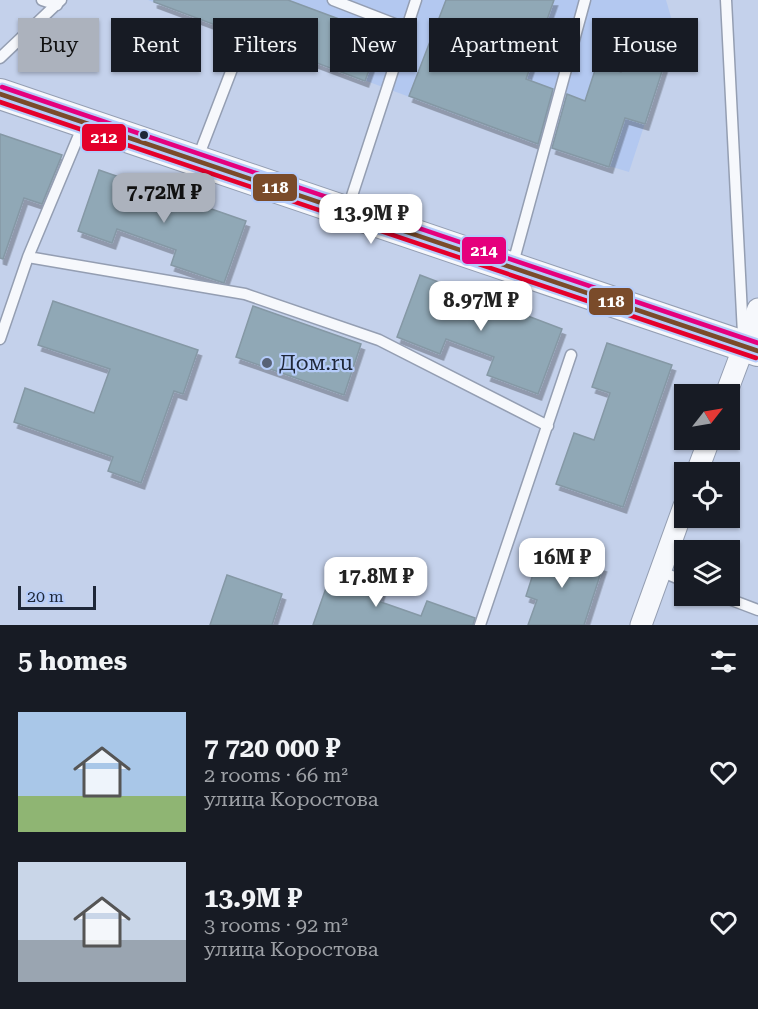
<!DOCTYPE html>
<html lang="en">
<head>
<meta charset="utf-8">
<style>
  :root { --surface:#171b24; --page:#20242c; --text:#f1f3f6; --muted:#9ea1a6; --accent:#acb2bd }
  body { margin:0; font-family:"Roboto Serif",serif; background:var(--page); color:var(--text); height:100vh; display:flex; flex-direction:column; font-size:22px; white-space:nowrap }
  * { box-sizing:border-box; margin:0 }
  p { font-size:20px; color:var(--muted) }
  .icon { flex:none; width:33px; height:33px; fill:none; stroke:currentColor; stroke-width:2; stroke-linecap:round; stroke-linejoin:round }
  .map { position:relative; height:625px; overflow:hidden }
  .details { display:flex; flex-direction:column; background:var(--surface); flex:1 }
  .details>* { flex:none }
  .hud { position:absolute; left:18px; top:18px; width:723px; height:54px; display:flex; gap:12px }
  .needle { width:39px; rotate:59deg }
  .tools { position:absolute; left:674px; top:384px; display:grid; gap:12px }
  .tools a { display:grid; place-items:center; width:66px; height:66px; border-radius:0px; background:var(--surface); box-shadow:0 2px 4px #0004; font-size:30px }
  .scale { position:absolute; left:18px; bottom:15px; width:78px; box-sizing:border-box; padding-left:6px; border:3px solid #1e2738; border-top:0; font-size:16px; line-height:21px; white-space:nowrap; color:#1e2738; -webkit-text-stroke:4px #b5ccfa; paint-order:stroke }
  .price { position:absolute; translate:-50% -51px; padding:0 14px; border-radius:12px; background:#fff; color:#222; font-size:20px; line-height:39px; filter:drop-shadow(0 2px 3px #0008) }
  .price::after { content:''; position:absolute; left:50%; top:36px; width:18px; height:14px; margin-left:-9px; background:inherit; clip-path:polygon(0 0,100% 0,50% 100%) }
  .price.selected { background:var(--accent); color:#111 }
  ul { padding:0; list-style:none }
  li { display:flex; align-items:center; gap:18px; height:150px; padding:0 18px }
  li span { display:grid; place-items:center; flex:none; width:168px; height:120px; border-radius:0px; color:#555 }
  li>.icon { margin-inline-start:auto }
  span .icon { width:72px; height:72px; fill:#fffc; stroke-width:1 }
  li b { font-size:26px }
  h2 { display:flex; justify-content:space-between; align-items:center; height:72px; padding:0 18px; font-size:26px }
  .tag { padding:0 21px; border-radius:0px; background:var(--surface); box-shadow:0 2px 4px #0004; font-size:21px; line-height:54px }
  .tag.selected { background:var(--accent); color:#111 }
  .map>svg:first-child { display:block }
  .built { fill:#b3c8f0 }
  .building { fill:#90a8b6; stroke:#8598a5; stroke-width:1.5; filter:url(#shadow) }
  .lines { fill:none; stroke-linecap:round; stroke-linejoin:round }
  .lane-casing { stroke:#949eb2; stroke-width:13 }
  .street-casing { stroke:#949eb2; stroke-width:23 }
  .secondary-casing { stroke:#949eb2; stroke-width:32 }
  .lane { stroke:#f6f8fc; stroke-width:10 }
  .street { stroke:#f6f8fc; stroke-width:21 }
  .secondary { stroke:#f6f8fc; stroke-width:30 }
  .bus-1-casing { stroke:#b5ccfa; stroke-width:9 }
  .bus-2-casing { stroke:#b5ccfa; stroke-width:9 }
  .bus-3-casing { stroke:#b5ccfa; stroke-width:9 }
  .bus-1 { stroke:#7a4b2a; stroke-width:4.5 }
  .bus-2 { stroke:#e4002b; stroke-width:4.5 }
  .bus-3 { stroke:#e5007d; stroke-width:4.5 }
  .bus-dot { fill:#1e2738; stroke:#b5ccfa; stroke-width:2 }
  .poi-dot { fill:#586277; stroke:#b5ccfa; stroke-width:2 }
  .labels { text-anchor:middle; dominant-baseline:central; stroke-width:4.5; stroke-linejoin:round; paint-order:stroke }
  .poi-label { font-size:21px; fill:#1e2738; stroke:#b5ccfa; text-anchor:start }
  .line-badge { stroke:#b5ccfa; stroke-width:2 }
  .badge-label { font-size:16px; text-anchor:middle; font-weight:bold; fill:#fff }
</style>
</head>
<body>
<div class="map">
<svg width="758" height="625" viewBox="0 0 758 625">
  <defs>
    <filter id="shadow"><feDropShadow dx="3.5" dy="6" stdDeviation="0" flood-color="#0004"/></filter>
  </defs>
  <rect width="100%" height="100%" fill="#c4d1eb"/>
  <path class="built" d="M148,0H666L675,31L629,172L539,145Z"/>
  <path class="building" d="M154,0H288L382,35L365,81L154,2Z
    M446,0H554L526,79L553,89L538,144L409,96Z
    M638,19L675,31L645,124L625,118L609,167L552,148L567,94L585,101L597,64L621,72Z
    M0,134L62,155L42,204L24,198L3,259L0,258Z
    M99,170L246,221L224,283L171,265L176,250L117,229L112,243L78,231Z
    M420,275L562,329L538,394L487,375L494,357L446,339L440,354L397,337Z
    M53,301L198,350L183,394L174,391L141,483L108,471L113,457L14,422L25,388L94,413L110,369L38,345Z
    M253,306L361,344L344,395L236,357Z
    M607,343L672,365L623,507L556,484L574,433L594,440L610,393L592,387Z
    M542,546L603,566L584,625H528L537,600L526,596Z
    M332,571L382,589L378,601L421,616L427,601L475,618L473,625H313Z
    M227,575L282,594L272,625H210Z"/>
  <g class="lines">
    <defs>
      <path id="lane" d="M42,0L57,5
        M333,0L405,28
        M726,0L743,334
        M0,58L61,0
        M197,160L232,69
        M347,211L416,0
        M28,257L245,294L379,340L548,426
        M512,267L585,0
        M0,339L28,257L84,123
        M660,571L684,581
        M721,596L758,610
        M480,625L571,355"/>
      <path id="street" d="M726,394L758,309
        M697,472L709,440
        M641,625L684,506"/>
      <path id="secondary" d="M0,94L758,351"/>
    </defs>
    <use href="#lane" class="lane-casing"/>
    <use href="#street" class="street-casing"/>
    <use href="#secondary" class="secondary-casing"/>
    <use href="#lane" class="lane"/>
    <use href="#street" class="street"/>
    <use href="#secondary" class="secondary"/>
    <defs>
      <path id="bus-1" d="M0,94L758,351"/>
      <path id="bus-2" d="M0,102L756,358"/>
      <path id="bus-3" d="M2,87L758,343"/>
    </defs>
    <use href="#bus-1" class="bus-1-casing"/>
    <use href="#bus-2" class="bus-2-casing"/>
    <use href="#bus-3" class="bus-3-casing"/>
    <use href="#bus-1" class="bus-1"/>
    <use href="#bus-2" class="bus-2"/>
    <use href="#bus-3" class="bus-3"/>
  </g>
  <circle class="bus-dot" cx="144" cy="135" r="5"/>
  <circle class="poi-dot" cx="267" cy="363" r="6"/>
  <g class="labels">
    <g class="poi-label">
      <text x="279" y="363">Дом.ru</text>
    </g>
  </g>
  <g class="line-badge">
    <rect x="81" y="123" width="46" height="29" rx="6" fill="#e4002b"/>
    <rect x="252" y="173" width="46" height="29" rx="6" fill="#7a4b2a"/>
    <rect x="461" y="236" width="46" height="29" rx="6" fill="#e5007d"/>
    <rect x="588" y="287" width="46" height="29" rx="6" fill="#7a4b2a"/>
  </g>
  <g class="badge-label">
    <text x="104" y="143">212</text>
    <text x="275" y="193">118</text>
    <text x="484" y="256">214</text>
    <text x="611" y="307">118</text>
  </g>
</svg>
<div class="tools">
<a><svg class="needle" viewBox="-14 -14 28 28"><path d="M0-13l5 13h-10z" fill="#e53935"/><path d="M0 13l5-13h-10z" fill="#9ea1a6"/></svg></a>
<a><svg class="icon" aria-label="locate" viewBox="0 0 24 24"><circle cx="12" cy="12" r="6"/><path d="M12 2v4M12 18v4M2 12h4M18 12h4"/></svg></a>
<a><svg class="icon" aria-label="layers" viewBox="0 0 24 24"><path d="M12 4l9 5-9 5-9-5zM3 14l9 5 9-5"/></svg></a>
</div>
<div class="scale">20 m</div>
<b class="price selected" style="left:164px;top:224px">7.72M ₽</b>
<b class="price" style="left:371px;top:245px">13.9M ₽</b>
<b class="price" style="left:481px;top:332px">8.97M ₽</b>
<b class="price" style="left:562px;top:589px">16M ₽</b>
<b class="price" style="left:376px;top:608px">17.8M ₽</b>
<div class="hud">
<a class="tag selected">Buy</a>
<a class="tag">Rent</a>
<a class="tag">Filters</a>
<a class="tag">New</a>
<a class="tag">Apartment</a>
<a class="tag">House</a>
</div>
</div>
<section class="details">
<h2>5 homes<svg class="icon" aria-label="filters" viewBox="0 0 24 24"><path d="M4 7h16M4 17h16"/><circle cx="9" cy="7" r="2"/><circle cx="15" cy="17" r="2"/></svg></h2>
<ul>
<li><span style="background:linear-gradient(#a9c7e8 70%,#8fb573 0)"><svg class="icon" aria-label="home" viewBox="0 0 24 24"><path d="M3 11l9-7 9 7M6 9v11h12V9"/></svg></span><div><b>7 720 000 ₽</b><p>2 rooms · 66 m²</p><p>улица Коростова</p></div><svg class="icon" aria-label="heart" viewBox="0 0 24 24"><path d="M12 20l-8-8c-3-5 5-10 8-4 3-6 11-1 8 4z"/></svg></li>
<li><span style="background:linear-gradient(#c9d6e8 65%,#9aa5b1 0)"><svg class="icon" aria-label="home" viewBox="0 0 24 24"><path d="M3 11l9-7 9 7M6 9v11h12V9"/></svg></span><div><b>13.9M ₽</b><p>3 rooms · 92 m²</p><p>улица Коростова</p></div><svg class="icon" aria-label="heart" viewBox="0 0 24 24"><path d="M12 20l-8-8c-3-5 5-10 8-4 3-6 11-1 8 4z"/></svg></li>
</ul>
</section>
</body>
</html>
